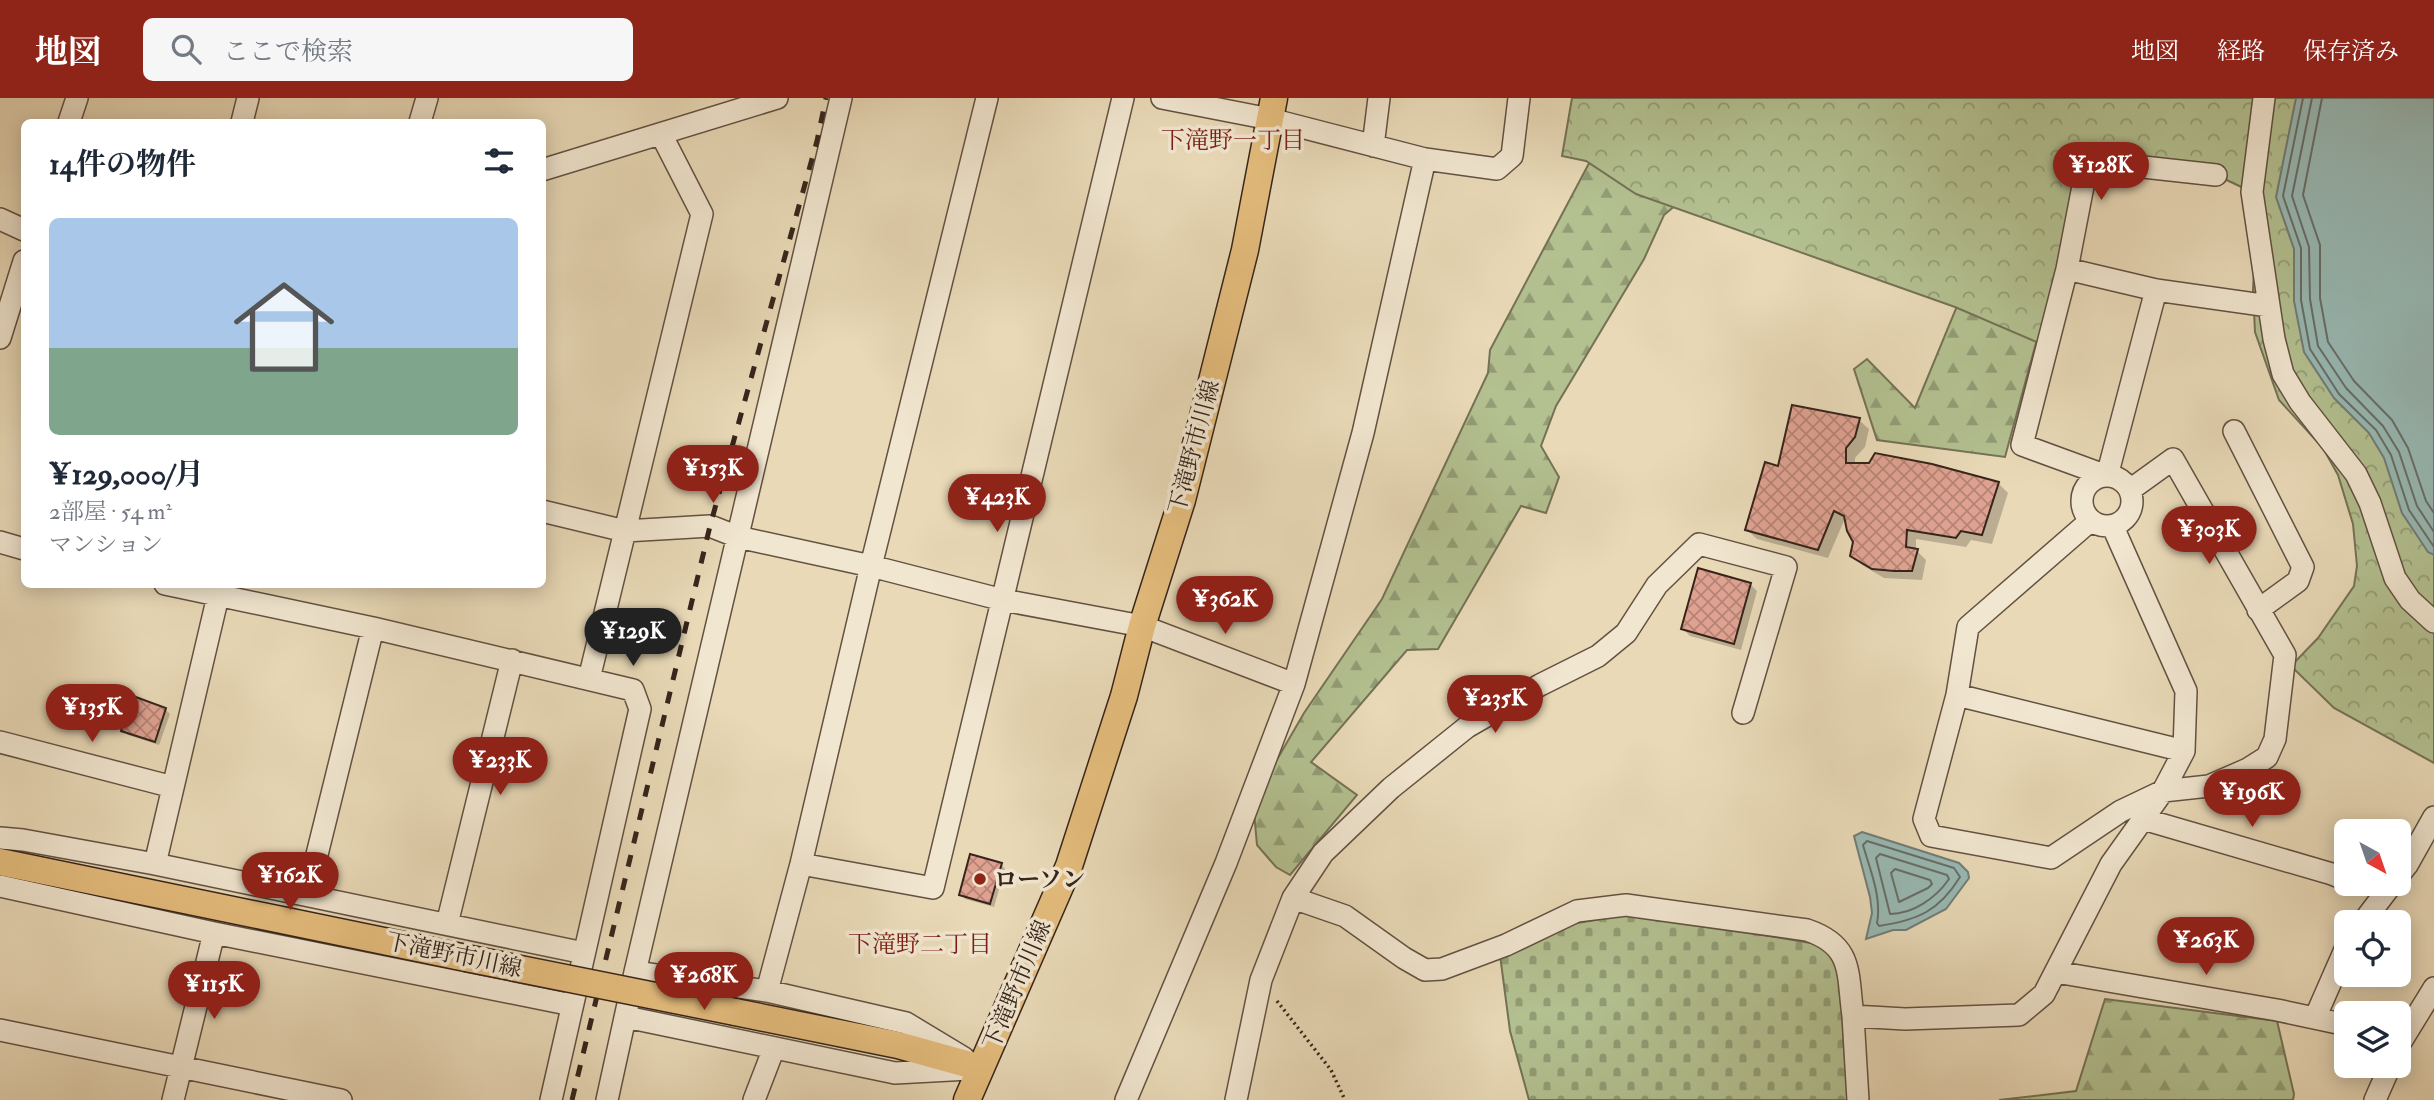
<!DOCTYPE html>
<html lang="ja">
<head>
<meta charset="utf-8">
<style>
  :root { --surface:#fff; --page:#f6f6f7; --text:#1f2937; --muted:#747a83; --accent:#8f2418 }
  body { margin:0; font-family:"IM FELL Double Pica","Noto Serif JP",serif; background:var(--page); color:var(--text); height:100vh; display:flex; flex-direction:column; font-size:26px; white-space:nowrap }
  * { box-sizing:border-box; margin:0 }
  p { font-size:23px; color:var(--muted) }
  .icon { flex:none; width:38px; height:38px; fill:none; stroke:currentColor; stroke-width:2; stroke-linecap:round; stroke-linejoin:round }
  .map { position:relative; flex:1; overflow:hidden }
  .side { position:absolute; left:21px; top:21px; width:525px; height:469px; display:flex; flex-direction:column; background:var(--surface); border-radius:10px; box-shadow:0 4px 18px #0003 }
  .side>* { flex:none }
  .needle { width:46px; rotate:140deg }
  .tools { position:absolute; left:2334px; top:721px; display:grid; gap:14px }
  .tools a { display:grid; place-items:center; width:77px; height:77px; border-radius:10px; background:var(--surface); box-shadow:0 4px 18px #0003; font-size:35px }
  .price { position:absolute; translate:-50% -60px; padding:0 16px; border-radius:24px; background:var(--accent); color:#fff; font-size:23px; line-height:46px; filter:drop-shadow(0 2px 4px #0008) }
  .price::after { content:''; position:absolute; left:50%; top:42px; width:21px; height:16px; margin-left:-10px; background:inherit; clip-path:polygon(0 0,100% 0,50% 100%) }
  .price.selected { background:#222; color:#fff }
  ul { padding:0; list-style:none }
  li { display:grid; align-content:center; gap:14px; height:371px; padding:0 28px }
  li span { display:grid; place-items:center; height:217px; border-radius:10px; color:#555 }
  li>.icon { margin-inline-start:auto }
  span .icon { width:126px; height:126px; fill:#fffc; stroke-width:1 }
  li b { font-size:30px }
  h2 { display:flex; justify-content:space-between; align-items:center; height:84px; padding:0 28px; font-size:30px }
  header { display:flex; align-items:center; gap:42px; box-sizing:border-box; height:98px; padding:0 35px; background:var(--accent); color:#fff }
  header strong { font-size:33px }
  nav { display:flex; gap:38px; margin-inline-start:auto; font-size:24px }
  .search { width:490px; height:63px; background:var(--page); display:flex; align-items:center; gap:18px; box-sizing:border-box; padding:0 24px; border-radius:10px; color:var(--muted); font-size:26px }
  .map>svg:first-child { display:block }
  .forest { fill:url(#forest-firs); stroke:#747256; stroke-width:2 }
  .cemetery { fill:url(#cemetery-stones); stroke:#747256; stroke-width:2 }
  .park { fill:url(#park-crowns); stroke:#747256; stroke-width:2 }
  .water { fill:#98b9b4; stroke:#717d77; stroke-width:2 }
  .shadow { fill:#0003 }
  .lines { fill:none; stroke-linecap:round; stroke-linejoin:round }
  .shore { stroke:#676e68; stroke-width:2 }
  .building { fill:url(#building-cross-hatch); stroke:#36241b; stroke-width:2 }
  .minor-casing { stroke:#635142; stroke-width:24 }
  .major-casing { stroke:#36241b; stroke-width:29 }
  .path { stroke:#36241b; stroke-width:3.5; stroke-dasharray:2 3.5; stroke-linecap:butt }
  .minor { stroke:#f1e6d0; stroke-width:21 }
  .major { stroke:#e4bc7c; stroke-width:26 }
  .rail { stroke:#36241b; stroke-width:5; stroke-dasharray:12 12; stroke-linecap:butt }
  .major-bridge-casing { stroke:#36241b; stroke-width:29; stroke-linecap:butt }
  .major-bridge { stroke:#e4bc7c; stroke-width:26 }
  .poi-dot { fill:#8f2418; stroke:#f1e6d0; stroke-width:2.5 }
  .labels { text-anchor:middle; dominant-baseline:central; stroke-width:7; stroke-linejoin:round; paint-order:stroke }
  .street-label { font-size:23px; fill:#36241b; stroke:#f1e6d0 }
  .poi-label { font-size:23px; font-weight:bold; fill:#36241b; stroke:#f1e6d0; text-anchor:start }
  .neighbourhood-label { font-size:24px; fill:#7a1f14; stroke:#f1e6d0 }
</style>
</head>
<body>
<header>
<strong>地図</strong>
<div class="search"><svg class="icon" aria-label="search" viewBox="0 0 24 24"><circle cx="10" cy="10" r="6"/><path d="M15 15l6 6"/></svg>ここで検索</div>
<nav><a>地図</a><a>経路</a><a>保存済み</a></nav>
</header>
<div class="map">
<svg width="2434" height="1002" viewBox="0 0 2434 1002">
  <defs>
    <pattern id="forest-firs" width="22" height="20" patternUnits="userSpaceOnUse" patternTransform="scale(1.75)"><rect width="22" height="20" fill="#b3c090"/><path d="M5 1l3.5 6h-7zM16 11l3.5 6h-7z" fill="#929c75"/></pattern>
    <pattern id="cemetery-stones" width="16" height="16" patternUnits="userSpaceOnUse" patternTransform="scale(1.75)"><rect width="16" height="16" fill="#b3c090"/><path d="M2 7V4a2 2 0 0 1 4 0v3zM10 15v-3a2 2 0 0 1 4 0v3z" fill="#929c75"/></pattern>
    <pattern id="park-crowns" width="20" height="18" patternUnits="userSpaceOnUse" patternTransform="scale(1.75)"><rect width="20" height="18" fill="#b3c090"/><path d="M2 6a3 3 0 1 1 6 0M12 15a3 3 0 1 1 6 0" fill="none" stroke="#929c75"/></pattern>
    <pattern id="building-cross-hatch" width="8" height="8" patternUnits="userSpaceOnUse" patternTransform="scale(1.75)"><rect width="8" height="8" fill="#dfa291"/><path d="M0 0l8 8M0 8l8-8" fill="none" stroke="#b68476"/></pattern>
  </defs>
  <rect width="100%" height="100%" fill="#e9d9b7"/>
  <filter id="stains"><feTurbulence type="fractalNoise" baseFrequency=".00286" numOctaves="4"/><feColorMatrix values="0 0 0 0 .2 0 0 0 0 .09 0 0 0 0 .02 0 0 0 .5 -.17"/></filter>
  <radialGradient id="worn" r=".72"><stop offset=".6" stop-color="#630" stop-opacity="0"/><stop offset="1" stop-color="#630" stop-opacity=".3"/></radialGradient>
  <path class="forest" d="M2098,17L2005,359L1877,342L1854,271L1867,261L1915,310L2002,99L1684,100L1664,117L1644,161L1556,308L1541,348L1559,379L1546,415L1521,408L1438,551L1407,552L1311,664L1357,697L1290,777L1276,769L1257,747L1254,714L1264,684L1304,615L1382,501L1488,275L1490,252L1595,54Z
    M2105,901L2277,923L2294,996L2293,1002H1999L2076,993Z"/>
  <path class="cemetery" d="M1636,815L1828,848L1838,858L1848,1002H1529L1510,933L1500,857L1566,827Z"/>
  <path class="park" d="M1572,0H2434V665L2334,610L2291,568L2318,540L2354,488L2357,468L2353,426L2338,377L2323,350L2279,302L2255,234L2253,192L2255,154L2252,94L2216,77L2107,65L2084,83L2046,248L1955,209L1636,96L1586,63L1562,58Z"/>
  <path class="water" d="M2296,0H2434V457L2428,454L2402,415L2384,360L2369,335L2334,300L2304,254L2294,203V151L2276,99Z
    M1862,734L1959,765L1968,774L1969,780L1946,811L1906,832H1893L1866,841L1872,815L1870,799L1854,738Z"/>
  <path class="shadow" d="M1859,322L1869,331L1865,349L1855,360V367L1998,385L2008,395L1992,446L1971,442L1966,449L1916,441V452L1926,462L1922,482L1884,480L1862,467L1852,458L1855,443L1846,418L1828,460L1757,441L1747,432L1780,370Z
    M1750,486L1757,493L1741,552L1690,538L1683,531Z
    M165,611L170,616L159,647L128,637L123,632Z
    M1001,766L1005,771L994,809L965,801L961,796Z"/>
  <g class="lines">
    <path class="shore" d="M2303,0L2283,98L2301,150V202L2310,251L2339,296L2376,332L2391,357L2409,412L2434,449
      M2312,0L2292,98L2309,149L2310,201L2318,248L2346,290L2383,328L2399,354L2417,408L2434,434
      M2322,0L2303,97L2320,147V200L2328,244L2354,283L2392,322L2408,350L2426,403L2434,415
      M1867,743L1954,770L1960,779C1939,813 1918,822 1879,828L1877,825C1882,799 1870,772 1863,747Z
      M1880,756L1947,777L1949,781C1936,800 1913,816 1890,816L1876,760Z
      M1895,771L1930,782L1932,786L1928,790L1899,804L1891,775Z"/>
  </g>
  <path class="building" d="M1792,307L1860,320L1855,339L1846,350V365H1869L1875,355L1932,366L1999,384L1982,437L1961,433L1956,440L1907,432L1906,449L1918,451L1912,473H1894L1872,471L1850,458L1853,444L1847,433L1844,418L1834,413L1818,452L1745,432L1765,364L1778,368Z
    M1698,470L1751,485L1734,546L1681,531Z
    M133,598L166,610L155,644L121,633Z
    M970,756L1002,765L990,806L959,797Z"/>
  <g class="lines">
    <defs>
      <path id="minor" d="M1162,0L1270,21L1425,61L1497,71L1512,58L1519,0
        M2264,0L2252,94L2274,241L2283,276L2300,304L2356,376L2370,405L2395,480L2410,502L2434,524
        M69,24L77,0
        M242,24L248,0
        M420,24L427,0
        M1373,48L1379,0
        M542,72L777,0
        M2216,77L2107,65L2084,83L2067,171L2156,192L2269,208
        M0,121L24,132
        M2067,171L2022,347L2107,378L2156,192
        M0,240L24,163
        M2234,333L2303,469L2298,483L2258,512
        M2082 403a25 25 0 1 1 50 0a25 25 0 1 1-50 0Z
        M542,413L625,433L710,428L738,439L871,468L1003,502L1142,528L1294,586
        M2090,423L1968,529L1957,597L2184,653
        M0,444L24,451
        M165,486L373,530L633,592L640,611L551,1002
        M589,581L702,116L661,36
        M1957,597L1924,721L1931,738L2051,760L2121,713L2163,693L2209,688L2248,671L2267,659L2275,641L2285,557L2173,361L2130,392
        M0,644L173,689
        M2143,721L2332,776L2347,782
        M0,740L23,742L155,766L584,855
        M155,766L218,498
        M801,766L933,790L1123,0
        M2399,777L2407,767L2434,719
        M0,788L214,835L572,907
        M307,797L373,530
        M1293,800L1345,818L1404,860L1425,872L1442,871L1506,847L1577,813L1626,807L1807,832C1854,848 1847,875 1853,918L1905,921L2019,917L2044,896L2111,766L2163,693L2184,653L2186,593L2113,429
        M2363,824L2392,786
        M447,826L512,562
        M635,874L767,893L906,925L964,960
        M2056,874L2277,912L2347,927
        M767,893L801,766L871,468L987,0
        M1853,918L1858,1002
        M626,919L895,975L969,971
        M2315,920L2347,847
        M0,932L341,1002
        M2399,947L2434,890
        M173,1002L214,835
        M607,1002L635,874L841,0
        M754,1002L774,950
        M1126,1002L1226,765L1294,586L1363,335L1425,61
        M1236,1002L1261,882L1293,800L1323,755L1391,690L1467,629L1540,587L1598,558L1626,535L1657,487L1699,446L1786,469L1743,615
        M2375,1002L2390,968"/>
      <path id="major" d="M0,764L466,860
        M735,914L898,947L981,970
        M967,1002L1069,768L1124,598L1142,528L1182,402L1245,152L1274,0"/>
    </defs>
    <use href="#minor" class="minor-casing"/>
    <use href="#major" class="major-casing"/>
    <path class="path" d="M1277,903L1331,972L1345,1002"/>
    <use href="#minor" class="minor"/>
    <use href="#major" class="major"/>
    <path class="rail" d="M572,1002L710,428L817,43L826,0"/>
    <defs>
      <path id="major-bridge" d="M466,860L735,914"/>
    </defs>
    <use href="#major-bridge" class="major-bridge-casing"/>
    <use href="#major-bridge" class="major-bridge"/>
  </g>
  <circle class="poi-dot" cx="980" cy="781" r="7"/>
  <g class="labels">
    <g class="street-label">
      <text transform="translate(1194 349) rotate(-75)">下滝野市川線</text>
      <text transform="translate(454 857) rotate(12)">下滝野市川線</text>
      <text transform="translate(1017 887) rotate(-67)">下滝野市川線</text>
    </g>
    <g class="poi-label">
      <text x="994" y="781">ローソン</text>
    </g>
    <g class="neighbourhood-label">
      <text x="1233" y="42">下滝野一丁目</text>
      <text x="920" y="846">下滝野二丁目</text>
    </g>
  </g>
  <rect width="100%" height="100%" filter="url(#stains)"/>
  <rect width="100%" height="100%" fill="url(#worn)"/>
</svg>
<div class="tools">
<a><svg class="needle" viewBox="-14 -14 28 28"><path d="M0-13l5 13h-10z" fill="#e53935"/><path d="M0 13l5-13h-10z" fill="#747a83"/></svg></a>
<a><svg class="icon" aria-label="locate" viewBox="0 0 24 24"><circle cx="12" cy="12" r="6"/><path d="M12 2v4M12 18v4M2 12h4M18 12h4"/></svg></a>
<a><svg class="icon" aria-label="layers" viewBox="0 0 24 24"><path d="M12 4l9 5-9 5-9-5zM3 14l9 5 9-5"/></svg></a>
</div>
<b class="price" style="left:2101px;top:104px">¥128K</b>
<b class="price" style="left:713px;top:407px">¥153K</b>
<b class="price" style="left:997px;top:436px">¥423K</b>
<b class="price" style="left:2209px;top:468px">¥303K</b>
<b class="price" style="left:1225px;top:538px">¥362K</b>
<b class="price selected" style="left:633px;top:570px">¥129K</b>
<b class="price" style="left:1495px;top:637px">¥235K</b>
<b class="price" style="left:92px;top:646px">¥135K</b>
<b class="price" style="left:500px;top:699px">¥233K</b>
<b class="price" style="left:2252px;top:731px">¥196K</b>
<b class="price" style="left:290px;top:814px">¥162K</b>
<b class="price" style="left:2206px;top:879px">¥263K</b>
<b class="price" style="left:704px;top:914px">¥268K</b>
<b class="price" style="left:214px;top:923px">¥115K</b>
<section class="side">
<h2>14件の物件<svg class="icon" aria-label="filters" viewBox="0 0 24 24"><path d="M4 7h16M4 17h16"/><circle cx="9" cy="7" r="2"/><circle cx="15" cy="17" r="2"/></svg></h2>
<ul>
<li><span style="background:linear-gradient(#a9c7e8 60%,#7fa58c 0)"><svg class="icon" aria-label="home" viewBox="0 0 24 24"><path d="M3 11l9-7 9 7M6 9v11h12V9"/></svg></span><div><b>¥129,000/月</b><p>2部屋 · 54 m²</p><p>マンション</p></div></li>
</ul>
</section>
</div>
</body>
</html>
